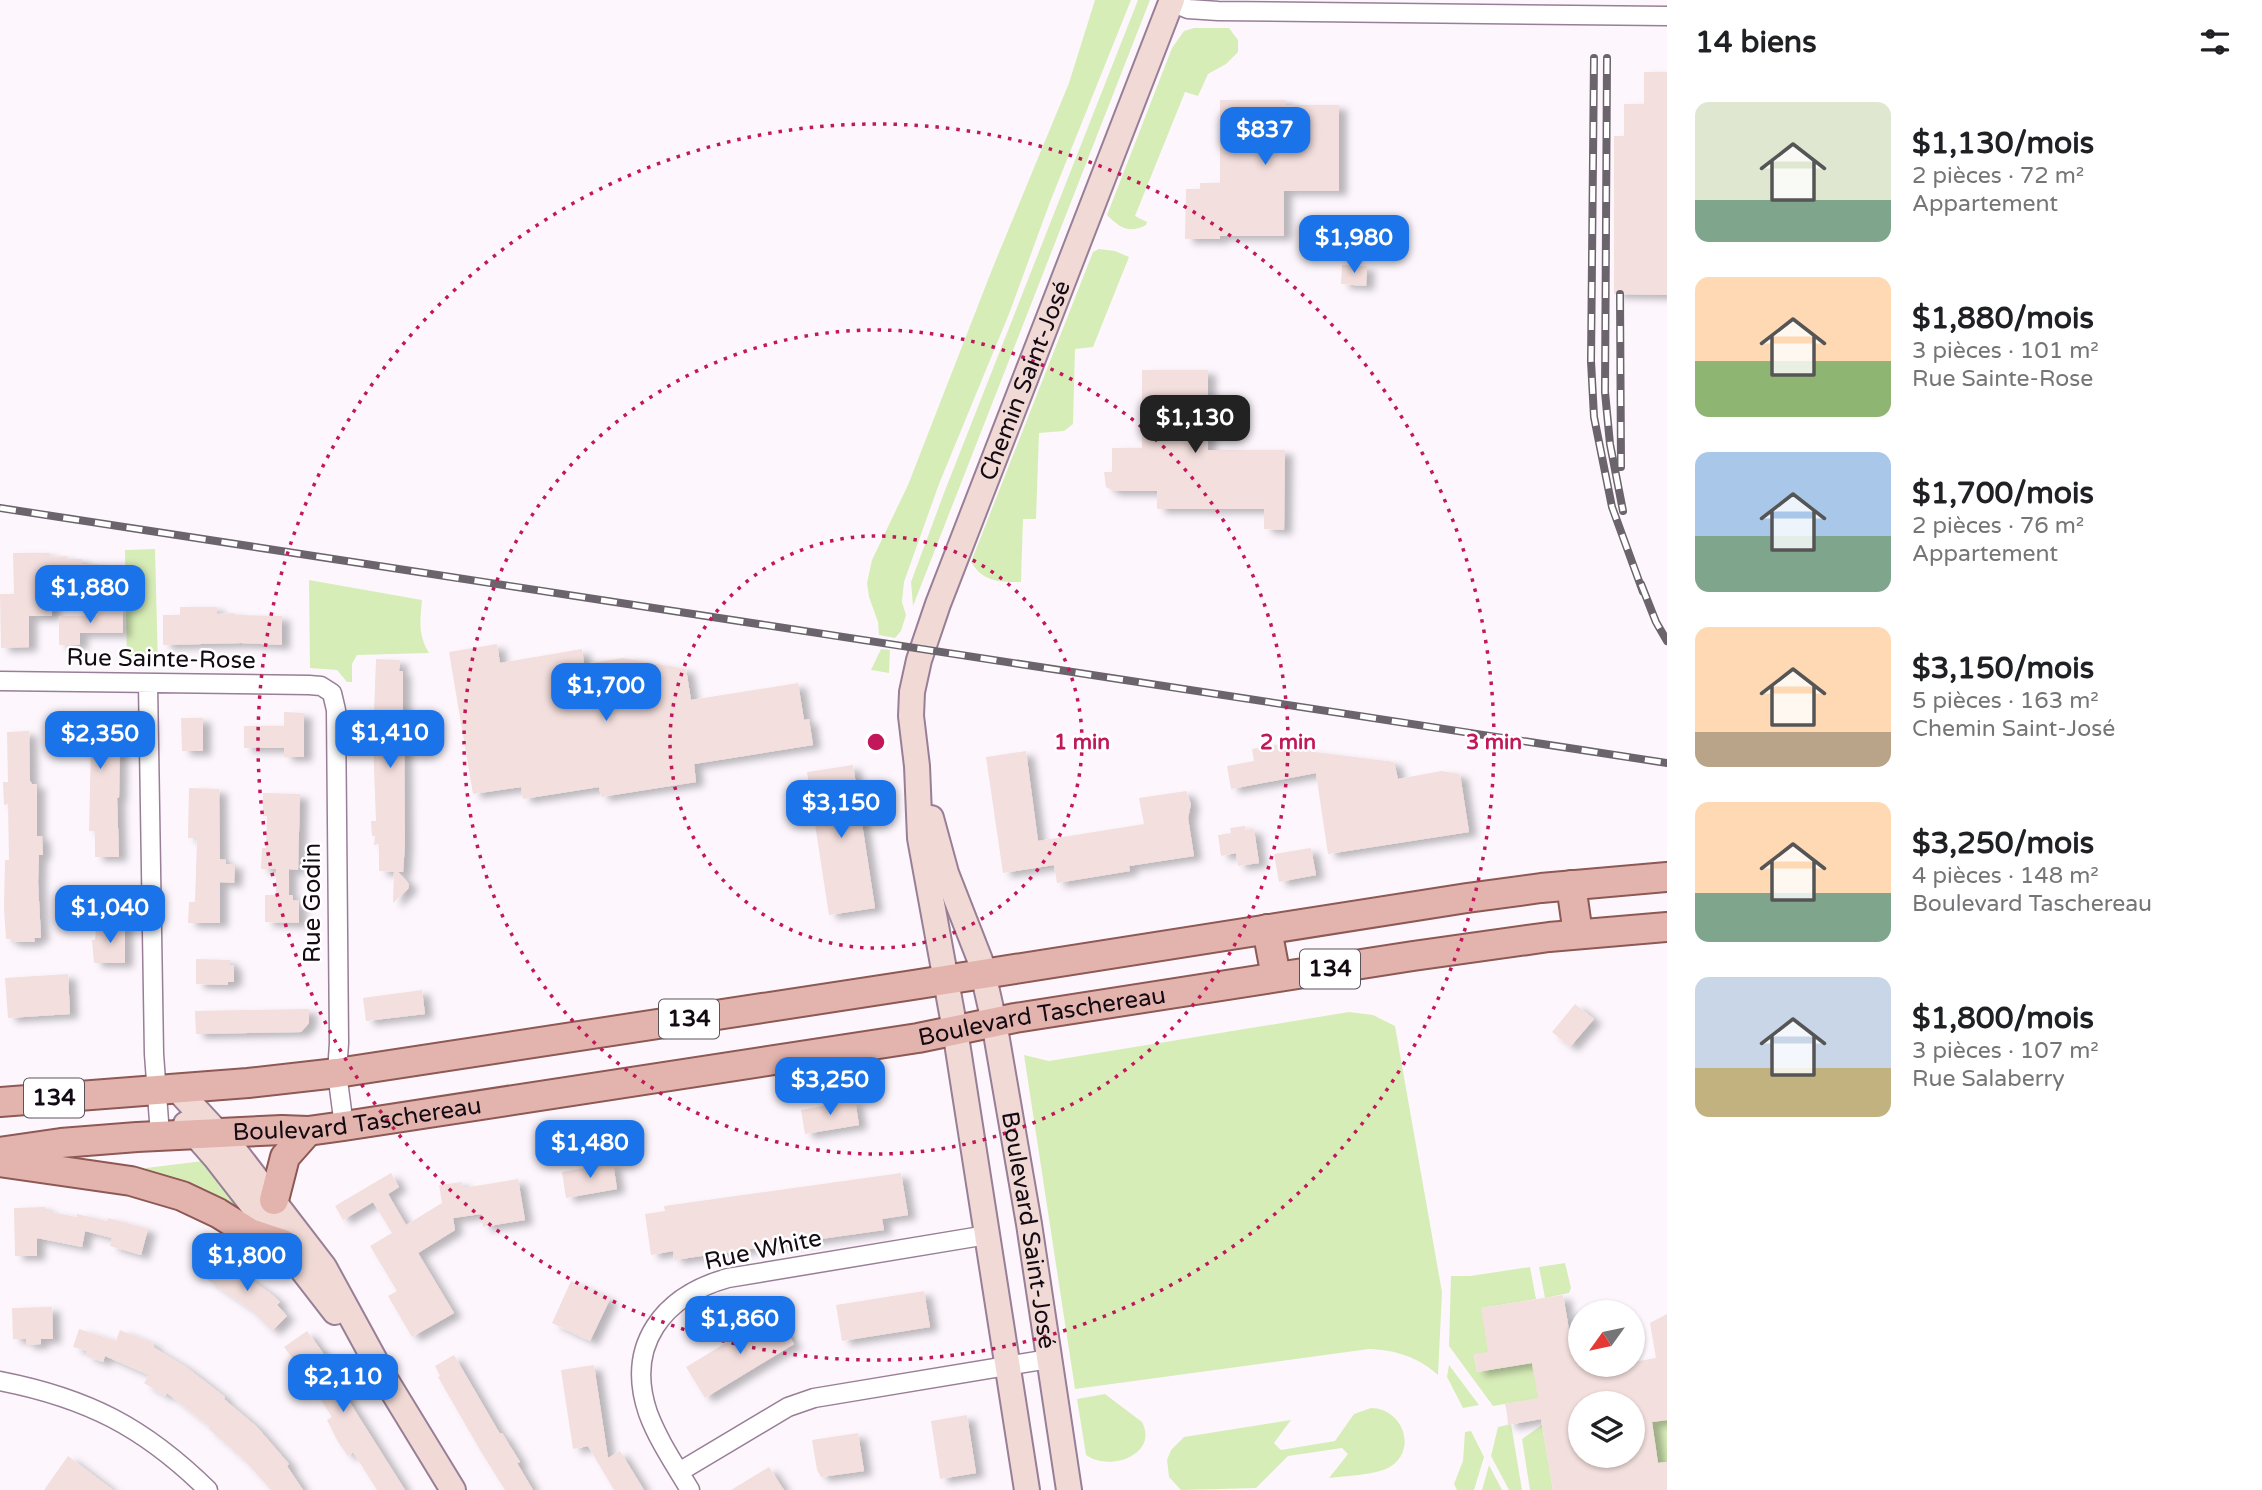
<!DOCTYPE html>
<html lang="fr">
<head>
<meta charset="utf-8">
<style>
  :root { --surface:#fff; --page:#f6f6f6; --text:#202124; --muted:#757577; --accent:#1a73e8 }
  body { margin:0; font-family:"Varela Round",sans-serif; background:var(--page); color:var(--text); height:100vh; display:flex; flex-direction:column; font-size:26px; white-space:nowrap }
  * { box-sizing:border-box; margin:0 }
  p { font-size:23px; color:var(--muted) }
  .icon { flex:none; width:38px; height:38px; fill:none; stroke:currentColor; stroke-width:2; stroke-linecap:round; stroke-linejoin:round }
  .map { position:relative; flex:1; overflow:hidden }
  .drawer { display:flex; flex-direction:column; background:var(--surface); width:595px }
  .drawer>* { flex:none }
  .needle { width:46px; rotate:237deg }
  .controls { position:absolute; left:1568px; top:1300px; display:grid; gap:14px }
  .controls a { display:grid; place-items:center; width:77px; height:77px; border-radius:50%; background:var(--surface); box-shadow:0 2px 5px #0004; font-size:35px }
  .price { position:absolute; translate:-50% -60px; padding:0 16px; border-radius:14px; background:var(--accent); color:#fff; font-size:23px; line-height:46px; filter:drop-shadow(0 2px 4px #0008) }
  .price::after { content:''; position:absolute; left:50%; top:42px; width:21px; height:16px; margin-left:-10px; background:inherit; clip-path:polygon(0 0,100% 0,50% 100%) }
  .price.on { background:#222; color:#fff }
  ul { padding:0; list-style:none }
  li { display:flex; align-items:center; gap:21px; height:175px; padding:0 28px }
  li span { display:grid; place-items:center; flex:none; width:196px; height:140px; border-radius:14px; color:#555 }
  li>.icon { margin-inline-start:auto }
  span .icon { width:84px; height:84px; fill:#fffc; stroke-width:1 }
  li b { font-size:30px }
  h2 { display:flex; justify-content:space-between; align-items:center; height:84px; padding:0 28px; font-size:30px }
  main { display:flex; flex:1; min-height:0 }
  .map>svg:first-child { display:block }
  .green { fill:#d7edb8 }
  .building { fill:#f3dfdd; fill-rule:evenodd; filter:url(#shadow) }
  .lines { fill:none; stroke-linecap:round; stroke-linejoin:round }
  .street-casing { stroke:#987e96; stroke-width:21 }
  .secondary-casing { stroke:#987e96; stroke-width:28 }
  .primary-casing { stroke:#8e5854; stroke-width:32 }
  .street { stroke:#fff; stroke-width:18 }
  .secondary { stroke:#f1dad6; stroke-width:24 }
  .primary { stroke:#e3b4ad; stroke-width:28 }
  .rail-casing { stroke:#6c646c; stroke-width:8 }
  .rail { stroke:#fff; stroke-width:5; stroke-dasharray:16; stroke-linecap:butt }
  .ring { fill:none; stroke:#c2185b; stroke-width:3.5; stroke-dasharray:3.5 7 }
  .labels { text-anchor:middle; dominant-baseline:central; stroke-width:5; stroke-linejoin:round; paint-order:stroke }
  .shield { fill:#fff; stroke:#5a545a; stroke-width:2 }
  .shield-label { font-size:23px; font-weight:bold; fill:#130a13 }
  .street-label { font-size:24px; fill:#130a13; stroke:#fff }
  .centre { fill:#c2185b; stroke:#fff; stroke-width:3.5 }
  .ring-label { font-size:21px; text-anchor:middle; font-weight:bold; fill:#c2185b; stroke:#fff; stroke-width:5; stroke-linejoin:round; paint-order:stroke }
</style>
</head>
<body>
<main>
<div class="map">
<svg width="1667" height="1490" viewBox="0 0 1667 1490">
  <defs>
    <filter id="shadow"><feDropShadow dx="8" dy="4.5" stdDeviation="3.5" flood-color="#0004"/></filter>
  </defs>
  <rect width="100%" height="100%" fill="#fdf7fd"/>
  <path class="green" d="M1095,0H1131L1050,202L1009,314L939,484L904,582L902,602L906,615L901,631L895,638L879,635L878,622L869,597L867,583L872,560L908,485L993,267L1069,83Z
    M1138,0H1150L913,606L911,582L944,493Z
    M1194,28H1229L1238,40V52L1226,64L1208,74L1198,96L1185,92L1135,216L1147,222L1146,225C1129,234 1120,228 1107,215L1172,48L1184,31Z
    M1099,249L1115,251L1129,257L1093,347L1075,349L1073,424L1064,431L1039,433L1036,519H1023L1021,582C999,582 983,582 971,562L1093,252Z
    M155,549L158,667L127,666L125,550Z
    M309,580L422,600C420,621 418,635 429,653L357,655L352,664V682H347L337,670L310,668Z
    M881,649L890,650L889,673L871,670Z
    M1349,1012L1373,1015L1395,1026L1442,1292L1438,1375C1418,1357 1396,1350 1369,1349L1075,1389L1024,1055L1049,1061Z
    M203,1161L254,1220L186,1184L146,1170V1168Z
    M1565,1263L1571,1288L1569,1293L1545,1298L1539,1267Z
    M1530,1267L1536,1299L1481,1308L1516,1348L1474,1355L1477,1372L1532,1363L1542,1398L1493,1406L1449,1346L1451,1276H1470Z
    M1449,1365L1479,1405L1463,1408L1447,1377Z
    M1105,1394L1142,1422C1159,1455 1109,1472 1086,1455L1077,1399Z
    M1371,1408C1403,1408 1419,1451 1388,1468C1374,1475 1345,1476 1329,1478L1348,1454L1342,1448L1288,1456L1256,1488L1181,1490L1169,1477L1167,1460L1171,1450L1184,1437L1291,1420L1274,1443L1281,1450L1335,1441L1354,1414Z
    M1667,1420V1462L1658,1463L1652,1422Z
    M1511,1424L1522,1490H1509L1491,1456L1498,1427Z
    M1542,1425L1553,1490H1530L1522,1439Z
    M1471,1431L1484,1457L1474,1490H1457L1454,1484L1463,1461L1465,1432Z
    M1489,1465L1502,1490H1482Z"/>
  <path class="building" d="M1644,72H1667V295L1614,294V136H1624V104H1644Z
    M1220,100H1286V105H1339V191H1284V236H1220V239H1185L1186,189H1200V183H1220Z
    M1342,265L1367,266L1366,286L1341,284Z
    M1142,370H1208V450H1285L1284,530L1264,529V509H1157V491H1113L1106,487L1104,472H1112V448H1142Z
    M13,553H50V557L67,556V559H82V564H98V584L52,585V616H29V647L1,648L0,594H14Z
    M97,607H123V633H80V645H59V616H97Z
    M180,607H217V614L235,613V615L282,616V645L241,643L163,645V615H180Z
    M497,644L500,663L582,649L584,664L623,658L686,669L691,700L798,683L804,720L809,719L813,745L694,764L696,782L601,797L599,787L523,799L521,787L473,794L449,652Z
    M376,659L400,660L399,671H403V712L405,714H414L415,732H404L405,844L403,872H398L409,884L408,889L393,903L394,872L379,871V844L374,845L375,836H372L371,821H376L372,713H374Z
    M284,712L304,713V757H284V748H244V726H284Z
    M128,713V737H120L119,798H117L119,857H95V831H89L91,743H57L56,715Z
    M181,718H203V751H182Z
    M29,731L30,781L32,784H37V836H42L43,855H39L38,882L41,938H34L35,942H11V939H6L4,908L5,860H9L8,804L4,805L3,782H8L7,732Z
    M1298,741L1299,750L1394,762L1398,779L1441,771L1460,774L1469,832L1328,854L1316,773L1231,789L1227,766L1254,761L1252,749Z
    M1026,751L1038,841L1144,824L1139,798L1186,791L1191,804L1188,818L1194,856L1129,866L1130,871L1057,883L1054,865L1003,873L986,757Z
    M853,765L875,908L829,915L807,772Z
    M189,788L219,789L220,859L226,860V864H235L234,883L220,882V923H188L189,902H195L197,838H188Z
    M263,793L300,794L298,870L289,869V895H293V900L299,901V923L265,922V895H276V869H261L262,848H266L267,816H263Z
    M1245,826V830L1254,829L1259,863L1238,866L1236,853L1221,856L1218,835L1231,833L1230,828Z
    M1311,848L1316,875L1279,882L1274,854Z
    M110,922L125,923V963H94L92,940H95L96,930H110Z
    M196,959L230,960V965L234,966V982H228V985L196,984Z
    M68,974L70,1014L8,1018L5,978Z
    M422,990L425,1014L366,1021L363,998Z
    M1575,1004L1594,1019L1570,1047L1552,1032Z
    M309,1009V1023L301,1032L196,1034L195,1011Z
    M855,1100L859,1125L805,1134L801,1110Z
    M613,1163L617,1189L566,1198L562,1172Z
    M391,1173L399,1187L388,1194L406,1225L442,1203L439,1185L462,1182L463,1188L518,1179L525,1220L483,1227L481,1214L453,1218L455,1230L418,1253L454,1313L412,1337L388,1296L397,1291L370,1246L392,1233L373,1202L343,1220L335,1206Z
    M901,1173L908,1215L882,1219L884,1230L674,1260L673,1251L651,1255L645,1214L665,1211L664,1206Z
    M45,1207V1211L77,1217V1214L107,1221L108,1218L148,1229L141,1255L110,1246L112,1238L85,1231L82,1247L37,1238V1256H15L14,1208Z
    M219,1258L270,1293L280,1302L277,1305L287,1316L272,1331L249,1308L205,1278Z
    M571,1281L610,1299L590,1341L552,1323Z
    M924,1291L930,1327L842,1341L836,1305Z
    M1563,1295L1573,1353L1580,1352V1365H1598V1368L1633,1365V1362L1656,1358L1650,1323L1667,1314V1420L1652,1422L1658,1463L1667,1462V1490H1553L1541,1419L1508,1425L1507,1413L1505,1404L1538,1398L1532,1363L1477,1372L1474,1354L1488,1352L1481,1308ZM1580,1404H1633V1456H1580Z
    M52,1307L53,1339H41V1344L26,1345V1339H13L12,1308Z
    M775,1313L794,1344L705,1398L686,1367Z
    M79,1329L116,1341L120,1330L154,1344L153,1347L186,1367L225,1397L224,1399L257,1427L289,1464L287,1466L303,1490H271L243,1459L208,1428L210,1427L167,1393L165,1396L144,1383L149,1375L105,1356L103,1362L86,1356L87,1351L73,1347Z
    M307,1331L326,1357L323,1360L405,1490H377L353,1452L348,1456L338,1442L327,1420L332,1417L304,1373L284,1347Z
    M454,1355L500,1434L502,1433L520,1462L517,1463L533,1490H505L480,1450L438,1377L440,1376L435,1366Z
    M594,1365L608,1458L620,1451L644,1490H614L588,1446L573,1449L561,1370Z
    M967,1415L976,1473L940,1479L931,1421Z
    M858,1433L864,1471L821,1477L817,1470L812,1440Z
    M68,1456L113,1490H44Z
    M769,1467L784,1490H731Z"/>
  <g class="lines">
    <defs>
      <path id="street" d="M1171,2L1188,9L1218,11L1667,16
        M0,681L309,685L321,686L332,693L336,710L339,1043L337,1073L344,1126
        M148,684L154,1054L160,1135
        M0,1381C87,1398 144,1427 208,1490
        M679,1472L788,1407L814,1398L1049,1359
        M690,1490C675,1465 658,1440 648,1413C625,1345 663,1296 728,1278L987,1235"/>
      <g id="secondary">
        <path id="s1" d="M931,818L946,873L980,960L994,1022L1029,1224L1069,1490"/>
        <path d="M176,1088L238,1155L324,1267L384,1377L453,1490"/>
        <path d="M186,1124L215,1157L335,1312"/>
        <path id="s2" d="M1027,1490L955,1030L920,838L917,766L911,716L912,692L919,660L938,604L1172,0"/>
      </g>
      <g id="primary">
        <path d="M1571,885L1578,934"/>
        <path d="M1267,929L1276,977"/>
        <path d="M0,1102L248,1083L337,1073L913,985L1467,898L1541,888L1667,877"/>
        <path id="s3" d="M0,1152L61,1143L137,1137L282,1130L308,1131L344,1126L918,1038L1015,1018L1413,956L1549,937L1667,927"/>
        <path d="M0,1162L131,1181L182,1196L218,1213L250,1233L283,1244"/>
        <path d="M274,1200L285,1157L308,1131"/>
      </g>
    </defs>
    <use href="#street" class="street-casing"/>
    <use href="#secondary" class="secondary-casing"/>
    <use href="#primary" class="primary-casing"/>
    <use href="#street" class="street"/>
    <use href="#secondary" class="secondary"/>
    <use href="#primary" class="primary"/>
    <defs>
      <path id="rail" d="M1594,58L1591,361L1594,417L1612,507L1643,592
        M1607,58L1605,392L1610,444L1623,511
        M1620,294L1621,467
        M0,508L1667,763
        M1641,584L1656,622L1667,641"/>
    </defs>
    <use href="#rail" class="rail-casing"/>
    <use href="#rail" class="rail"/>
  </g>
  <g class="ring">
    <circle cx="876" cy="742" r="206"/>
    <circle cx="876" cy="742" r="412"/>
    <circle cx="876" cy="742" r="618"/>
  </g>
  <g class="labels">
    <g class="shield">
      <rect x="1300" y="949.5" width="60" height="39" rx="5"/>
      <rect x="659" y="999.5" width="60" height="39" rx="5"/>
      <rect x="24" y="1078.5" width="60" height="39" rx="5"/>
    </g>
    <g class="shield-label">
      <text x="1330" y="969">134</text>
      <text x="689" y="1019">134</text>
      <text x="54" y="1098">134</text>
    </g>
    <g class="street-label">
      <text stroke="none"><textPath href="#s2" startOffset="1139">Chemin Saint-José</textPath></text>
      <text transform="translate(161 659) rotate(1)">Rue Sainte-Rose</text>
      <text transform="translate(312 903) rotate(-90)">Rue Godin</text>
      <text stroke="none"><textPath href="#s3" startOffset="1052">Boulevard Taschereau</textPath></text>
      <text stroke="none"><textPath href="#s3" startOffset="359">Boulevard Taschereau</textPath></text>
      <text stroke="none"><textPath href="#s1" startOffset="425">Boulevard Saint-José</textPath></text>
      <text transform="translate(763 1250) rotate(-12)">Rue White</text>
    </g>
  </g>
  <circle cx="876" cy="742" r="10" class="centre"/>
  <g class="ring-label">
    <text x="1082" y="749">1 min</text>
    <text x="1288" y="749">2 min</text>
    <text x="1494" y="749">3 min</text>
  </g>
</svg>
<div class="controls">
<a><svg class="needle" viewBox="-14 -14 28 28"><path d="M0-13l5 13h-10z" fill="#e53935"/><path d="M0 13l5-13h-10z" fill="#757577"/></svg></a>
<a><svg class="icon" aria-label="layers" viewBox="0 0 24 24"><path d="M12 4l9 5-9 5-9-5zM3 14l9 5 9-5"/></svg></a>
</div>
<b class="price" style="left:1265px;top:167px">$837</b>
<b class="price" style="left:1354px;top:275px">$1,980</b>
<b class="price on" style="left:1195px;top:455px">$1,130</b>
<b class="price" style="left:90px;top:625px">$1,880</b>
<b class="price" style="left:606px;top:723px">$1,700</b>
<b class="price" style="left:390px;top:770px">$1,410</b>
<b class="price" style="left:100px;top:771px">$2,350</b>
<b class="price" style="left:841px;top:840px">$3,150</b>
<b class="price" style="left:110px;top:945px">$1,040</b>
<b class="price" style="left:830px;top:1117px">$3,250</b>
<b class="price" style="left:590px;top:1180px">$1,480</b>
<b class="price" style="left:247px;top:1293px">$1,800</b>
<b class="price" style="left:740px;top:1356px">$1,860</b>
<b class="price" style="left:343px;top:1414px">$2,110</b>
</div>
<section class="drawer">
<h2>14 biens<svg class="icon" aria-label="filters" viewBox="0 0 24 24"><path d="M4 7h16M4 17h16"/><circle cx="9" cy="7" r="2"/><circle cx="15" cy="17" r="2"/></svg></h2>
<ul>
<li><span style="background:linear-gradient(#dfe7d0 70%,#7fa58c 0)"><svg class="icon" aria-label="home" viewBox="0 0 24 24"><path d="M3 11l9-7 9 7M6 9v11h12V9"/></svg></span><div><b>$1,130/mois</b><p>2 pièces · 72 m²</p><p>Appartement</p></div></li>
<li><span style="background:linear-gradient(#ffd9b3 60%,#8fb573 0)"><svg class="icon" aria-label="home" viewBox="0 0 24 24"><path d="M3 11l9-7 9 7M6 9v11h12V9"/></svg></span><div><b>$1,880/mois</b><p>3 pièces · 101 m²</p><p>Rue Sainte-Rose</p></div></li>
<li><span style="background:linear-gradient(#a9c7e8 60%,#7fa58c 0)"><svg class="icon" aria-label="home" viewBox="0 0 24 24"><path d="M3 11l9-7 9 7M6 9v11h12V9"/></svg></span><div><b>$1,700/mois</b><p>2 pièces · 76 m²</p><p>Appartement</p></div></li>
<li><span style="background:linear-gradient(#ffd9b3 75%,#b9a48a 0)"><svg class="icon" aria-label="home" viewBox="0 0 24 24"><path d="M3 11l9-7 9 7M6 9v11h12V9"/></svg></span><div><b>$3,150/mois</b><p>5 pièces · 163 m²</p><p>Chemin Saint-José</p></div></li>
<li><span style="background:linear-gradient(#ffd9b3 65%,#7fa58c 0)"><svg class="icon" aria-label="home" viewBox="0 0 24 24"><path d="M3 11l9-7 9 7M6 9v11h12V9"/></svg></span><div><b>$3,250/mois</b><p>4 pièces · 148 m²</p><p>Boulevard Taschereau</p></div></li>
<li><span style="background:linear-gradient(#c9d6e8 65%,#c2b280 0)"><svg class="icon" aria-label="home" viewBox="0 0 24 24"><path d="M3 11l9-7 9 7M6 9v11h12V9"/></svg></span><div><b>$1,800/mois</b><p>3 pièces · 107 m²</p><p>Rue Salaberry</p></div></li>
</ul>
</section>
</main>
</body>
</html>
